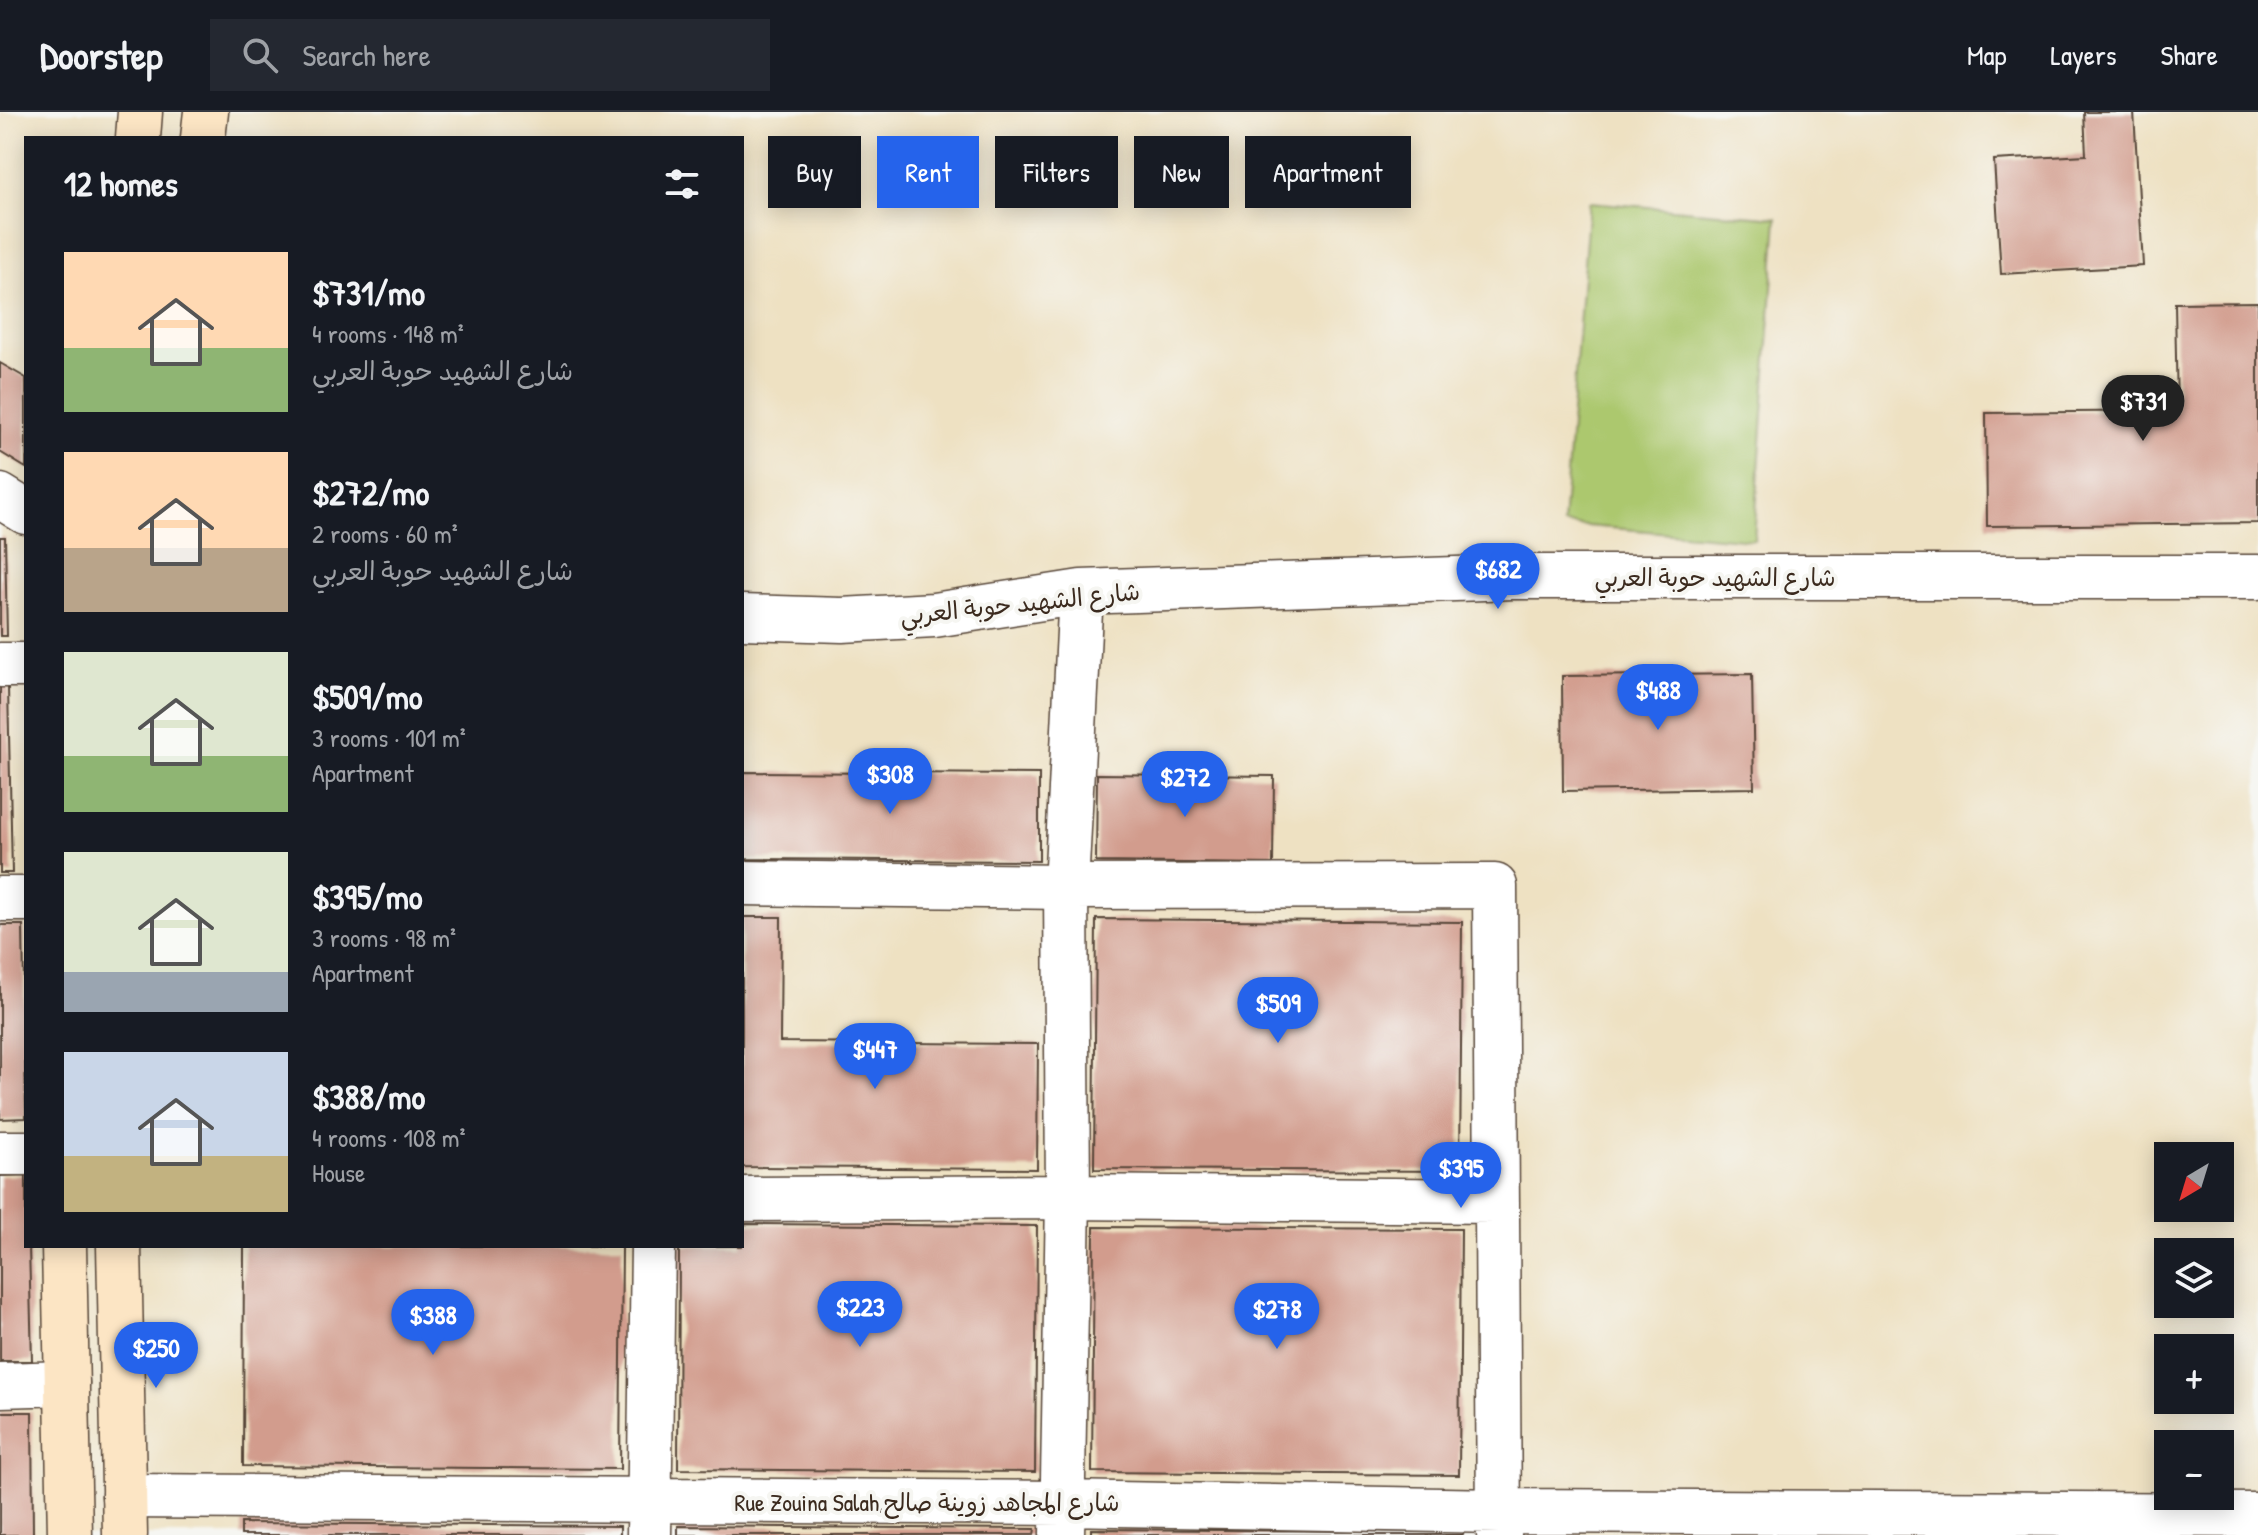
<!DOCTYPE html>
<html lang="en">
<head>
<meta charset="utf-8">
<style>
  :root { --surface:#171b24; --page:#242831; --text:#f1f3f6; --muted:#9ea1a6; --line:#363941; --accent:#2563eb }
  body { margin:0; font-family:"Patrick Hand","Playpen Sans Arabic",sans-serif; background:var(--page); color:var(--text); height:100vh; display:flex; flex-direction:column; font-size:30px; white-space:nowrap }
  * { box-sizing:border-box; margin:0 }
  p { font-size:26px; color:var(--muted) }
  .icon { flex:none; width:44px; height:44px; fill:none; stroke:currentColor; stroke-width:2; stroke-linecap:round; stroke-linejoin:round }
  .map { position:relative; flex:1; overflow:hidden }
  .side { position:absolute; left:24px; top:24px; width:720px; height:1112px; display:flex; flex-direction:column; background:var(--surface); border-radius:0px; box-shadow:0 4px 20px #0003 }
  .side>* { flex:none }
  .banner { position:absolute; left:768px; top:24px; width:760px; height:72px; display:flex; gap:16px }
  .needle { width:52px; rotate:218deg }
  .tools { position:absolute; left:2154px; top:1030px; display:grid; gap:16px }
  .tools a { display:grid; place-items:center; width:80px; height:80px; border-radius:0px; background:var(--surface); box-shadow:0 4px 20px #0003; font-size:40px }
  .price { position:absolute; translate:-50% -68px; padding:0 18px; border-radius:28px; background:var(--accent); color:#fff; font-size:26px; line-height:52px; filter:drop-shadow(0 2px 4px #0008) }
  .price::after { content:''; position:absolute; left:50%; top:48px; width:24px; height:18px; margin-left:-12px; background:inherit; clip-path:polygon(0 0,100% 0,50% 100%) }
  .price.current { background:#222; color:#fff }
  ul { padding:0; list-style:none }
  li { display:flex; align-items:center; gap:24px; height:200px; padding:0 40px }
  li span { display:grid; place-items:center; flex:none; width:224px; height:160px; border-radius:0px; color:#555 }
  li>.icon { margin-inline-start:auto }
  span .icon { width:96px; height:96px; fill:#fffc; stroke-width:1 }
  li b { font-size:34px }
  h2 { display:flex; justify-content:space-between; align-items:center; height:96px; padding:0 40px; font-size:34px }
  .pill { padding:0 28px; border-radius:0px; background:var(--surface); box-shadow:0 4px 20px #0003; font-size:28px; line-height:72px }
  .pill.current { background:var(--accent); color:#fff }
  header { display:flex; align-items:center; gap:48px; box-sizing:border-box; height:112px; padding:0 40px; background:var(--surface); border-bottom:2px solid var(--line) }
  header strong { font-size:38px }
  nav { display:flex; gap:44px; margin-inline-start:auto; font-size:28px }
  .search { width:560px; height:72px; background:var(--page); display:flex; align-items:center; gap:20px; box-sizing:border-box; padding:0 28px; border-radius:0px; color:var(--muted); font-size:30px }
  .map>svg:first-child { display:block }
  .green { fill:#acc86e; stroke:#747946; stroke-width:2 }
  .building { fill:#d29c8d }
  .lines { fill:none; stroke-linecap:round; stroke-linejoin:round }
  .street-casing { stroke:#564537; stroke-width:47 }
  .secondary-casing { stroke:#564537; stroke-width:47 }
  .street { stroke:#fff; stroke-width:44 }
  .secondary { stroke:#fce5c4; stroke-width:44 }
  .labels { text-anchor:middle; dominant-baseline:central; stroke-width:8; stroke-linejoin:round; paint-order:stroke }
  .street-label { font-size:24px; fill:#3b2a1e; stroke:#f6f6f2 }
</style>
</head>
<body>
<header>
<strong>Doorstep</strong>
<div class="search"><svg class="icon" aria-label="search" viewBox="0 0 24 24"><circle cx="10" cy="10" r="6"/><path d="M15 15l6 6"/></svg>Search here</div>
<nav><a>Map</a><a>Layers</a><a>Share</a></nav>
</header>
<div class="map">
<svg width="2258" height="1423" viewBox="0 0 2258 1423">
  <rect width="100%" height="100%" fill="#f6f6f2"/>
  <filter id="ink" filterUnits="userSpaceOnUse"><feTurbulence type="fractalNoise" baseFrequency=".0125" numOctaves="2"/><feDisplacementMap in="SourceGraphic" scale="16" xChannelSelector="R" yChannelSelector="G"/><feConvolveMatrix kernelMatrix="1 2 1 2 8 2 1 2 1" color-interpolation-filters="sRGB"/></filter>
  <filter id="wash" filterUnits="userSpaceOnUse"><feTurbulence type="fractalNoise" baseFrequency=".006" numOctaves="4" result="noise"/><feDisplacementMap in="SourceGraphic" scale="32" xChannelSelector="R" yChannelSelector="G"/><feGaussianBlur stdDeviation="1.8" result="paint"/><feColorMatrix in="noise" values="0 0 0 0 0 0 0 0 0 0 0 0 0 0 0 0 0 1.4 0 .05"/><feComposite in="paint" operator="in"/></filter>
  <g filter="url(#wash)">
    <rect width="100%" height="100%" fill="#eee1c2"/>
    <path class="green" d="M1589,90L1777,106L1754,428L1563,412Z"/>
    <g id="blocks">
      <path class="building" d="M2084,0H2134L2143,154L2001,162L1994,48L2086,43Z
        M2258,190V411L1987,414L1986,301L2177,299L2175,191Z
        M0,251L26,266V356L0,340Z
        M0,425H5L7,524H0Z
        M1752,562L1754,676L1563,679L1562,564Z
        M0,575H8L12,761H0Z
        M742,660L1039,662V749L742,747Z
        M1097,662L1274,664L1273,752L1096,750Z
        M742,805H781L780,930L1038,932L1037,1057L742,1055Z
        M1096,807L1462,810L1460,1059L1094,1057Z
        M0,813H23L26,1006L0,1007Z
        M26,1063V1134H29L32,1249H0V1064Z
        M742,1112L1037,1114L1035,1360L678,1357L679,1134H742Z
        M1094,1115L1461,1117L1459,1363L1092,1360Z
        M244,1134H622L620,1357L243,1354Z
        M0,1300H32L33,1423H0Z
        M241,1411L620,1414V1423H241Z
        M678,1414L1035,1417L1034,1423H678Z
        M1091,1417L1464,1420L1463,1423H1091Z"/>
    </g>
  </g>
  <g filter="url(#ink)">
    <use href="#blocks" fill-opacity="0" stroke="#564537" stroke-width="2"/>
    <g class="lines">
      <defs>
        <path id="street" d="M0,384L26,400
          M742,505L842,508L934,503L1081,480L1513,465H2258
          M0,553H26
          M742,771L1066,775L1495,774L1499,1423
          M0,787H26
          M0,1041H26
          M742,1087L1068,1085L1495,1089
          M0,1273L67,1271
          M124,1384L1062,1391L1499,1399L2258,1403
          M649,1423L653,1134
          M1062,1423L1068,1085L1066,775L1081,480"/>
        <path id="secondary" d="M138,26L140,0
          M203,26L206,0
          M64,1134L70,1423
          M119,1134L125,1423"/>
      </defs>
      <use href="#street" class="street-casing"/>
      <use href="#secondary" class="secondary-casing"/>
      <use href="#street" class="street"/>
      <use href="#secondary" class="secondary"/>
    </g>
  </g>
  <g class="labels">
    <g class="street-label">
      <text x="1715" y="465">شارع الشهيد حوبة العربي</text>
      <text transform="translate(1020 491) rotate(-6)">شارع الشهيد حوبة العربي</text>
      <text x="927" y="1390">Rue Zouina Salah,شارع المجاهد زوينة صالح</text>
    </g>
  </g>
</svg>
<div class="tools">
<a><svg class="needle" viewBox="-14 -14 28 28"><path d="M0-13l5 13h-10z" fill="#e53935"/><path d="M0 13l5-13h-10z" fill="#9ea1a6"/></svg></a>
<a><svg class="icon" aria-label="layers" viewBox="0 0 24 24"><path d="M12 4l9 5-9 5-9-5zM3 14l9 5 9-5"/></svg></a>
<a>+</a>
<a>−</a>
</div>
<b class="price current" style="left:2143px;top:331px">$731</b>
<b class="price" style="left:1498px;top:499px">$682</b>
<b class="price" style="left:1658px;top:620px">$488</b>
<b class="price" style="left:890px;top:704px">$308</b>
<b class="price" style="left:1185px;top:707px">$272</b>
<b class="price" style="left:1278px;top:933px">$509</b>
<b class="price" style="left:875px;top:979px">$447</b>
<b class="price" style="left:1461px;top:1098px">$395</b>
<b class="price" style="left:860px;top:1237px">$223</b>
<b class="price" style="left:1277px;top:1239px">$278</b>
<b class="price" style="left:433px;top:1245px">$388</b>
<b class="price" style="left:156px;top:1278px">$250</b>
<div class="banner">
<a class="pill">Buy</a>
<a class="pill current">Rent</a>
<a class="pill">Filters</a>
<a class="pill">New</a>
<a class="pill">Apartment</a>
</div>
<section class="side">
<h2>12 homes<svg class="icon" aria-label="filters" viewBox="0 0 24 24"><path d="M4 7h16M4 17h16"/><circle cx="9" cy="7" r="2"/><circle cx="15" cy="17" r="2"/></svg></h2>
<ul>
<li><span style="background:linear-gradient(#ffd9b3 60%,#8fb573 0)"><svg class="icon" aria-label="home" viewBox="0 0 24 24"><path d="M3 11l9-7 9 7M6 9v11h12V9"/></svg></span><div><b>$731/mo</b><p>4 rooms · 148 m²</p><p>شارع الشهيد حوبة العربي</p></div></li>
<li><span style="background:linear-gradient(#ffd9b3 60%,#b9a48a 0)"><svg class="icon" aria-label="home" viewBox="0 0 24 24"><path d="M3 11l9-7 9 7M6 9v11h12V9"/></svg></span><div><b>$272/mo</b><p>2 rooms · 60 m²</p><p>شارع الشهيد حوبة العربي</p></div></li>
<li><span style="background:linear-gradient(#dfe7d0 65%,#8fb573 0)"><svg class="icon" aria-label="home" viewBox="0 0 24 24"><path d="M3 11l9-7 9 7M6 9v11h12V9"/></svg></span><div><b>$509/mo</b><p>3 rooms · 101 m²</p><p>Apartment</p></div></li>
<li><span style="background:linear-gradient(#dfe7d0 75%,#9aa5b1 0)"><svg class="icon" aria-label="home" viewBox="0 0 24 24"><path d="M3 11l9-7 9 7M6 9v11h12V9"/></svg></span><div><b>$395/mo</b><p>3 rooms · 98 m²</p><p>Apartment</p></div></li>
<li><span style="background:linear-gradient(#c9d6e8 65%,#c2b280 0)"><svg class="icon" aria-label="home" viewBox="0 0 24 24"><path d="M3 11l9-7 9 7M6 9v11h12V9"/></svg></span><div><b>$388/mo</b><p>4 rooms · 108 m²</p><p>House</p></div></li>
</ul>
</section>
</div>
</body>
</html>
